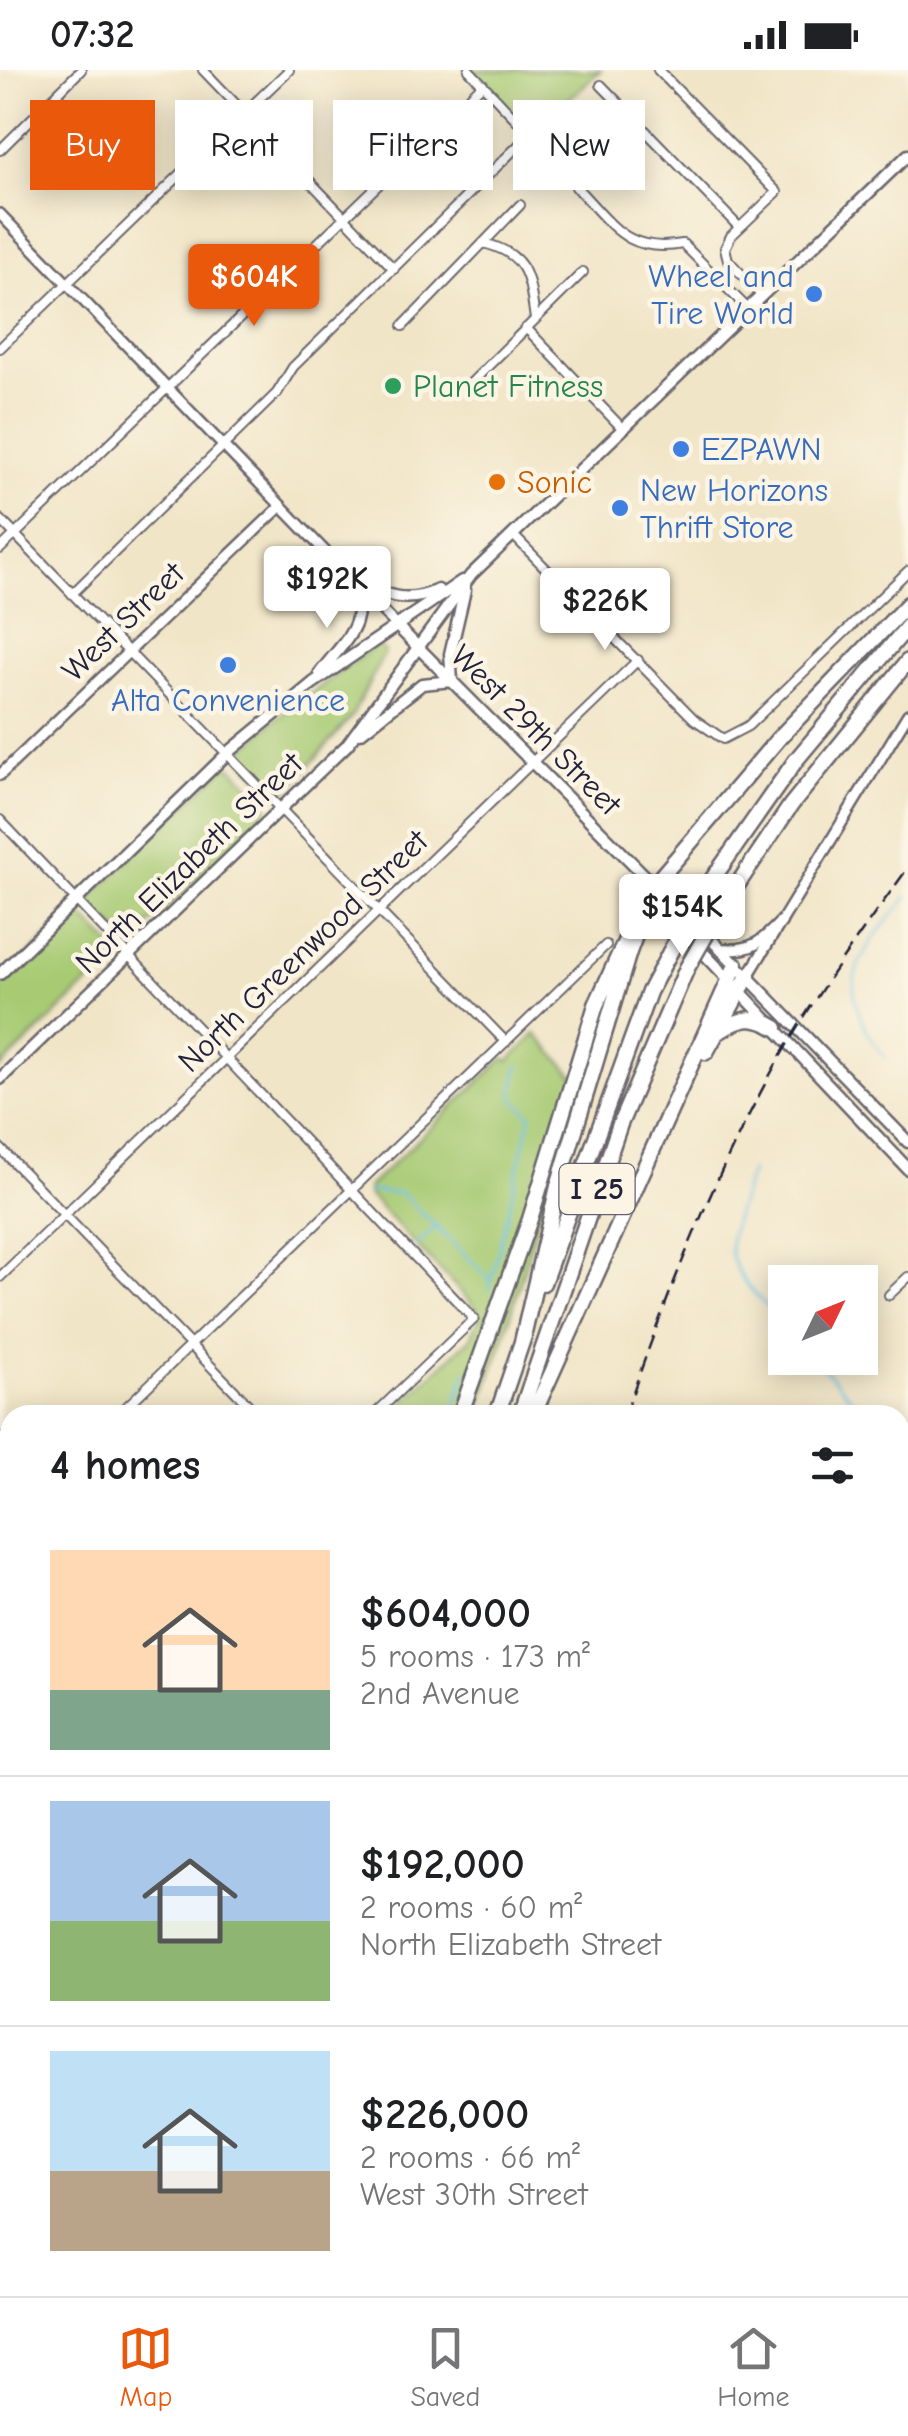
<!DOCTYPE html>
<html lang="en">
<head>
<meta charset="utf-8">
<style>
  :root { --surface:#fff; --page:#f2f2f2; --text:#202124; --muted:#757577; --line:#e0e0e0; --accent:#ea580c }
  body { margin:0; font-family:"Comic Neue",sans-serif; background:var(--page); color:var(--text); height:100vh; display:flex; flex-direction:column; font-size:38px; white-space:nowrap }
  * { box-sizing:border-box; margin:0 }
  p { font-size:32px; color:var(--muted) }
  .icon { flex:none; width:55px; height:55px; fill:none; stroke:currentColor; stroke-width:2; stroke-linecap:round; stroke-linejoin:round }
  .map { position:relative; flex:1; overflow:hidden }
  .sheet { position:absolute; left:0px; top:1335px; width:910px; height:892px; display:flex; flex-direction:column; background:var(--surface); border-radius:30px 30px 0 0; box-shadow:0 5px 25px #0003 }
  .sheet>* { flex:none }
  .hud { position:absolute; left:30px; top:30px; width:850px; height:90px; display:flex; gap:20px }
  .needle { width:65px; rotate:47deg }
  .tools { position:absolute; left:768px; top:1195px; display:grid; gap:20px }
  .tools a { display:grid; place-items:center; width:110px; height:110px; border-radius:0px; background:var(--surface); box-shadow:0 5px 25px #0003; font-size:50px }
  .price { position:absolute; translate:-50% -85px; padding:0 22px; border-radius:10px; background:#fff; color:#222; font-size:32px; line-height:65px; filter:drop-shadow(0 2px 5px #0008) }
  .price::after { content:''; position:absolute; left:50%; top:60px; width:30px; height:22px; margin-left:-15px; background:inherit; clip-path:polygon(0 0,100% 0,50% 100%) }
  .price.selected { background:var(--accent); color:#fff }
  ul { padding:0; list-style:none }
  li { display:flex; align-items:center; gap:30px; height:250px; padding:0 50px }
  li+li { border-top:2px solid var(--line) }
  li span { display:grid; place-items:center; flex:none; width:280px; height:200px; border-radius:0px; color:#555 }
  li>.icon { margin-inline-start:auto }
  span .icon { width:120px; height:120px; fill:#fffc; stroke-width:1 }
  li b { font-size:42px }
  h2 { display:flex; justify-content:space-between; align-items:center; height:120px; padding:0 50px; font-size:42px }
  .pill { padding:0 35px; border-radius:0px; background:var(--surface); box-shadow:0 5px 25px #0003; font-size:35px; line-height:90px }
  .pill.selected { background:var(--accent); color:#fff }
  .status { display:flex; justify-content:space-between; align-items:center; height:70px; padding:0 50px; background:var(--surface); direction:ltr }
  .status svg { height:28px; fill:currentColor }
  .tabs { display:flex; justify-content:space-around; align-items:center; height:140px; border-top:2px solid var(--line); background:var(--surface); font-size:28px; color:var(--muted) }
  .tabs a { display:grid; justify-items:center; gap:5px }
  .tabs .selected { color:var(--accent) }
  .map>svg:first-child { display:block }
  .green { fill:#a7ca73; stroke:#647657; stroke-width:2.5 }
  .forest { fill:#85ae65; stroke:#546850; stroke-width:2.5 }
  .sand { fill:#eeda9e; stroke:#887e6c; stroke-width:2.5 }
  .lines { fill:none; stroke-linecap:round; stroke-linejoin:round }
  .stream { stroke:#66c1e4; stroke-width:2.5 }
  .minor-casing { stroke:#6a666c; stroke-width:12 }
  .tertiary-casing { stroke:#6a666c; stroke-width:14 }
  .secondary-casing { stroke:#6a666c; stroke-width:15 }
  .motorway-casing { stroke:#6a666c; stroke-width:19 }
  .minor { stroke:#fff; stroke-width:8 }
  .tertiary { stroke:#fff; stroke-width:9 }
  .secondary { stroke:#fff; stroke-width:10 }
  .motorway { stroke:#fff; stroke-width:14 }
  .rail { stroke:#22223b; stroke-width:2.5; stroke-dasharray:15 8; stroke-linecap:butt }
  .motorway-bridge-casing { stroke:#6a666c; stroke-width:19; stroke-linecap:butt }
  .motorway-bridge { stroke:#fff; stroke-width:14 }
  .shop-dot { fill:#3f7fe0; stroke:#fcf5e5; stroke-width:4 }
  .leisure-dot { fill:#2e9e5b; stroke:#fcf5e5; stroke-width:4 }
  .food-dot { fill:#e8710a; stroke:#fcf5e5; stroke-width:4 }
  .labels { text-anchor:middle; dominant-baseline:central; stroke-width:9; stroke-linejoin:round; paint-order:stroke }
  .shield { fill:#fcf5e5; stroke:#63616e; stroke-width:2.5 }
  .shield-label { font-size:30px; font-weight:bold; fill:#22223b }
  .shop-label { font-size:32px; fill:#366cbe; stroke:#fcf5e5; text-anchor:start }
  .leisure-label { font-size:32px; fill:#27864d; stroke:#fcf5e5; text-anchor:start }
  .food-label { font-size:32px; fill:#c56008; stroke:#fcf5e5; text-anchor:start }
  .street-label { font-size:32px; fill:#22223b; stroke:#fcf5e5 }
</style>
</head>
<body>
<div class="status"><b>07:32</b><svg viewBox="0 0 49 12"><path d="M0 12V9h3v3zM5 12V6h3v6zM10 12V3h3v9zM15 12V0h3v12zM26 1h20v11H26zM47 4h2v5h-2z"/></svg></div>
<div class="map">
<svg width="908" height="2226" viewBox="0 0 908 2226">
  <rect width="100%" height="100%" fill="#fcf5e5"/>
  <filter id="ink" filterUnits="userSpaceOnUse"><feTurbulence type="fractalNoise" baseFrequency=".01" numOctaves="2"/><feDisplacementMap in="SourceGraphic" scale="20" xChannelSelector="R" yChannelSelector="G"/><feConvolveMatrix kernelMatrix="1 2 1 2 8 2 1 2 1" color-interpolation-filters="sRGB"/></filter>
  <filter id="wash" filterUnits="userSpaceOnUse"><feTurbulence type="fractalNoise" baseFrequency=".0048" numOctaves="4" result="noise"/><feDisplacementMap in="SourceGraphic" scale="40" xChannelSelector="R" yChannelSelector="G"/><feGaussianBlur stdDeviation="2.25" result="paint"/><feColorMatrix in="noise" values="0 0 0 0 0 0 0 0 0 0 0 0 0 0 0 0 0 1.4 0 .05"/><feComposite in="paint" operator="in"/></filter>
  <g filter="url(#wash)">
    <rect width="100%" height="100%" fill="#f1e5c7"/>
    <path class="green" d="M467,0H601L530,64Z
      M378,574L385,582L352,646L284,725H276L242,690V681L275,650Z
      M225,697H232L267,734V741L132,871L127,870L91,834L93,824Z
      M79,842L115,879L116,887L0,998V913L72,844Z
      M536,964L578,1010L505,1265L477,1345H389L470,1269L479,1249L477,1239L369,1126L367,1118L504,988L509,991Z
      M908,1651V1986L900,1994V1658Z
      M332,2218H709L704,2226H329Z"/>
    <path class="forest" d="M908,1986V2116L900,2128V1994Z
      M709,2218H850L848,2226H704Z"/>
    <path class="sand" d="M908,2116V2226H848L850,2218H900V2128Z"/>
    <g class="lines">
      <path class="stream" d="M885,988C831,914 853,891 908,827
        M751,1101C719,1192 719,1186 785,1256
        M369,1121L402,1124L492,1211
        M416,1175L437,1156
        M489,1221L531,1045L512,1027L519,995
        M814,1288L867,1345
        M452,1345L466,1302
        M900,1381L908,1390"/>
    </g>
  </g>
  <g filter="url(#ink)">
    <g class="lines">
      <defs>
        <path id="minor" d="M203,0L394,199
          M658,0L777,122L731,166L725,178L728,190L762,226
          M601,15L739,157
          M0,80L81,0
          M576,117C613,155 626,184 683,174L748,239
          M483,173C529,184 529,208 535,249
          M403,256L520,135
          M526,258L623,359
          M0,278L289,0
          M464,320L583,202
          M0,449L506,972
          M513,465L694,649L723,669L748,656L908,501
          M0,479L483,14
          M72,524L277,323L293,297L530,64L469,0
          M0,750L474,1249L374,1345
          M0,1078L258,1345
          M0,1207L638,590
          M889,1225L908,1207
          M118,1345L606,875
          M0,1367L10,1377
          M0,1459L10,1449
          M0,1654L10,1665
          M0,1706L10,1696
          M0,1944L10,1954"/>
        <path id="tertiary" d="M0,144L396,555
          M0,705L281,436
          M748,906L908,644
          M900,1626L908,1618
          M900,1649L908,1642"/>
        <path id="secondary" d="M352,509C383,524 404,536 438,520
          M396,555L654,815L663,840L908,1099
          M320,603C346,568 370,554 352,510
          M360,663L422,614L452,611L450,584L465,520
          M660,823L675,832L908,1072
          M722,879C751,882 762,872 781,852
          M0,904L228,683L313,613L462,511
          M0,1009L347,675L471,505L908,85"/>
        <path id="motorway" d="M702,824L796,690L908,556
          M719,842L791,735L908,591
          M720,961C742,947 754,945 776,958
          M706,982L748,906
          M543,1213L649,922L670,882
          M522,1272L558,1116L629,882L654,815L779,668L908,534
          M460,1345L530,1149L596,935L629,863
          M497,1345L524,1266
          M520,1345L620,1054L687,898
          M533,1345L736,895
          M0,2185L10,2161
          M86,2226L91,2218
          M108,2226L113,2218
          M136,2226L139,2218"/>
      </defs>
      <use href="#minor" class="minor-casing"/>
      <use href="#tertiary" class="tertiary-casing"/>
      <use href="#secondary" class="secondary-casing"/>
      <use href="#motorway" class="motorway-casing"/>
      <use href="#minor" class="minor"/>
      <use href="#tertiary" class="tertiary"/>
      <use href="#secondary" class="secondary"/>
      <use href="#motorway" class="motorway"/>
      <path class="rail" d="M625,1345C667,1224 713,1107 776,994C814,926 862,861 908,798
        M314,2226L318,2218"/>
      <defs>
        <path id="motorway-bridge" d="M670,882L702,824
          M687,898L719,842"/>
      </defs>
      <use href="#motorway-bridge" class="motorway-bridge-casing"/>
      <use href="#motorway-bridge" class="motorway-bridge"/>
    </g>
  </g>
  <g class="shop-dot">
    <circle cx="814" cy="224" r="10"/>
    <circle cx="681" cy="379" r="10"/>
    <circle cx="620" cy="438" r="10"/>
    <circle cx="228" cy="595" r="10"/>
  </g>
  <circle class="leisure-dot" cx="393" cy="316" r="10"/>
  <circle class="food-dot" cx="497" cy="412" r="10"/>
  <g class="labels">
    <rect class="shield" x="559.5" y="1094" width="75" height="50" rx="8"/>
    <g class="shield-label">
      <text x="597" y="1119">I 25</text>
    </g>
    <g class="shop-label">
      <text x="794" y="206" text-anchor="end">Wheel and<tspan x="794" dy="37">Tire World</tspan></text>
      <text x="701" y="379">EZPAWN</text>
      <text x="640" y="420">New Horizons<tspan x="640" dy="37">Thrift Store</tspan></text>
      <text x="228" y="630" text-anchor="middle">Alta Convenience</text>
    </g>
    <g class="leisure-label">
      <text x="413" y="316">Planet Fitness</text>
    </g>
    <g class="food-label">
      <text x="517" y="412">Sonic</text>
    </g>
    <g class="street-label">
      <text transform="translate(123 552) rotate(-44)">West Street</text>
      <text transform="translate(536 660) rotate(45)">West 29th Street</text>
      <text transform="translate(189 793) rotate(-44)">North Elizabeth Street</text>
      <text transform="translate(303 881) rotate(-44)">North Greenwood Street</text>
    </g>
  </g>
</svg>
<div class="tools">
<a><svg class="needle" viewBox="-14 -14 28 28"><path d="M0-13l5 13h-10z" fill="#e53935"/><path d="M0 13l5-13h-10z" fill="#757577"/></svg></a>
</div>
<b class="price selected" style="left:254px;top:259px">$604K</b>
<b class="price" style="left:327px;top:561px">$192K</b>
<b class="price" style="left:605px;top:583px">$226K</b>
<b class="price" style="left:682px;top:889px">$154K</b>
<div class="hud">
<a class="pill selected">Buy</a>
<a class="pill">Rent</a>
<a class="pill">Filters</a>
<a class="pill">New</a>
</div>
<section class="sheet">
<h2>4 homes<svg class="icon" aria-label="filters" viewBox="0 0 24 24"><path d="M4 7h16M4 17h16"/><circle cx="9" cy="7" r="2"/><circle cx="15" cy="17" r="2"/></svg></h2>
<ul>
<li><span style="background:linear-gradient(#ffd9b3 70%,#7fa58c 0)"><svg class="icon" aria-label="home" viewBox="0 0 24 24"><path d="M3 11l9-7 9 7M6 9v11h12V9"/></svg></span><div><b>$604,000</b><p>5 rooms · 173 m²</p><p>2nd Avenue</p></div></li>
<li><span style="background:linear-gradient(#a9c7e8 60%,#8fb573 0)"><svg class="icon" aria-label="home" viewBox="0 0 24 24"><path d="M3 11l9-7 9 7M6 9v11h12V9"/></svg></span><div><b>$192,000</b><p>2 rooms · 60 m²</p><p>North Elizabeth Street</p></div></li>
<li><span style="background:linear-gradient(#bfe0f5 60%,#b9a48a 0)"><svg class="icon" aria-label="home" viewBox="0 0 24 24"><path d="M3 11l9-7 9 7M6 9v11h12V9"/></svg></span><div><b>$226,000</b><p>2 rooms · 66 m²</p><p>West 30th Street</p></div></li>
</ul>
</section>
</div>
<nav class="tabs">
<a class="selected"><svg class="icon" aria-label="map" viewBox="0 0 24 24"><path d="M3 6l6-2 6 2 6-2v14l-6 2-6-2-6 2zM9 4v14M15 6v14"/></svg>Map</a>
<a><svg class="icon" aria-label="saved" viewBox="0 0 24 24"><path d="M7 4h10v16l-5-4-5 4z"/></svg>Saved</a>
<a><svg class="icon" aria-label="home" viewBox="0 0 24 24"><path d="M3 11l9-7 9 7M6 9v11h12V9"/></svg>Home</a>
</nav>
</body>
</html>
